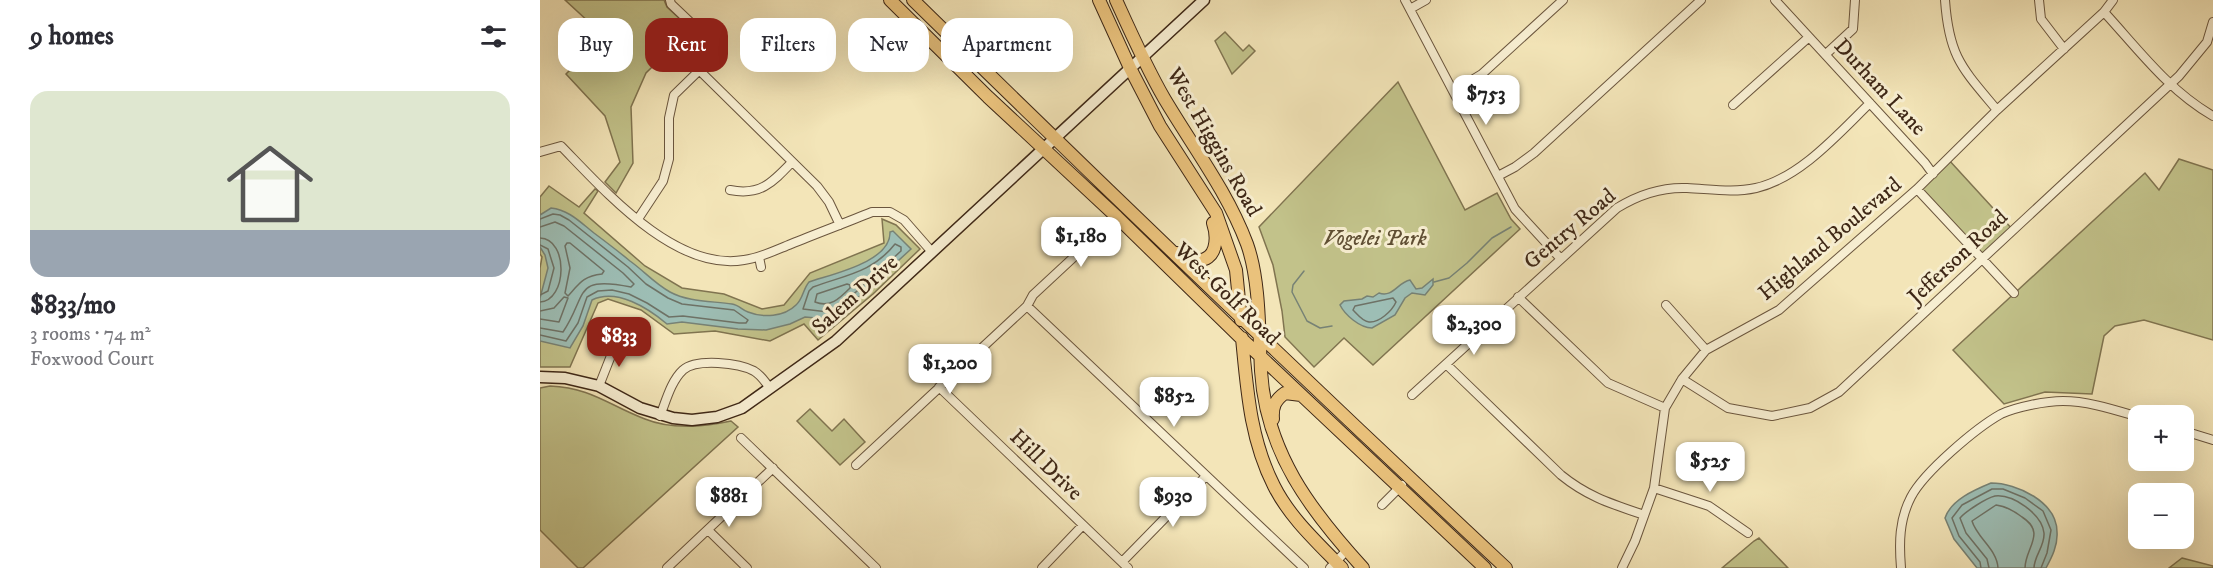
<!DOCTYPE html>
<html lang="en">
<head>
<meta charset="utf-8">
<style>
  :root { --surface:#fff; --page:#f7f7f7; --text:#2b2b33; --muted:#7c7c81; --accent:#8f2418 }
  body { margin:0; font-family:"IM FELL DW Pica",serif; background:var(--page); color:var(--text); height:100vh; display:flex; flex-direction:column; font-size:22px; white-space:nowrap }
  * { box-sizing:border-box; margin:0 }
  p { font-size:20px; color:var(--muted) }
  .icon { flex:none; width:33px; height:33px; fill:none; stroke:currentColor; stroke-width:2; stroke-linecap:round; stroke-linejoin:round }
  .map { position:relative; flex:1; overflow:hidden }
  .drawer { display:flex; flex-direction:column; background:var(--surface); width:540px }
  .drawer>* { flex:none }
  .top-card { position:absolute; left:18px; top:18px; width:570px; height:54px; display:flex; gap:12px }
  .fabs { position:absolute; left:1588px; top:405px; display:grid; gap:12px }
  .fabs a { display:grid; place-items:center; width:66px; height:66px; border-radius:12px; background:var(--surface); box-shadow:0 6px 24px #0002; font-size:30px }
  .price { position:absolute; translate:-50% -51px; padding:0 14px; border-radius:12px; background:#fff; color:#222; font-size:20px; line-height:39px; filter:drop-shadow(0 2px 3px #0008) }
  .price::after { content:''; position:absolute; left:50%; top:36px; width:18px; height:14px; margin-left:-9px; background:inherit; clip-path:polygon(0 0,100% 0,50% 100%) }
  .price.selected { background:var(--accent); color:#fff }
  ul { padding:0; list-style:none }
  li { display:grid; align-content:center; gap:12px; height:318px; padding:0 30px }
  li span { display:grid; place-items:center; height:186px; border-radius:18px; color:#555 }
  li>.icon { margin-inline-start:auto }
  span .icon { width:108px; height:108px; fill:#fffc; stroke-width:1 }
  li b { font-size:26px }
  h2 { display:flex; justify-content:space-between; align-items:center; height:72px; padding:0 30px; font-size:26px }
  .chip { padding:0 21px; border-radius:18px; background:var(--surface); box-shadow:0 6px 24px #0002; font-size:21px; line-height:54px }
  .chip.selected { background:var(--accent); color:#fff }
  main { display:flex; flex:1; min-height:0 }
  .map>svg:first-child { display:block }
  .green { fill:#c2c28a; stroke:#807450; stroke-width:1.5 }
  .water { fill:#9dbeb5; stroke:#778275; stroke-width:1.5 }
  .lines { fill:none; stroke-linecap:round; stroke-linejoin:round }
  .shore { stroke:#6e7266; stroke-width:1.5 }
  .stream { stroke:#778275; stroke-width:1.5 }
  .street-casing { stroke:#6b563e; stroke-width:10 }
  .secondary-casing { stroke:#3e2716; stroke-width:13 }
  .primary-casing { stroke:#3e2716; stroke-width:14 }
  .street { stroke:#f7eed1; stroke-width:8 }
  .secondary { stroke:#f7eed1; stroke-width:10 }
  .primary { stroke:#eac27c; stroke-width:12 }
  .labels { text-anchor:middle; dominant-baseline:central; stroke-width:6; stroke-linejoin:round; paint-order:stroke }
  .street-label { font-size:22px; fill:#3e2716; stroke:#f7eed1 }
  .park-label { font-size:22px; font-style:italic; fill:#5f4e33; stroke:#f7eed1 }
</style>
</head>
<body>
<main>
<section class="drawer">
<h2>9 homes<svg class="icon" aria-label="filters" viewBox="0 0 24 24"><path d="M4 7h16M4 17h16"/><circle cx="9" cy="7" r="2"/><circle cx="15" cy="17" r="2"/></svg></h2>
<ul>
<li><span style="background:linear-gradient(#dfe7d0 75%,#9aa5b1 0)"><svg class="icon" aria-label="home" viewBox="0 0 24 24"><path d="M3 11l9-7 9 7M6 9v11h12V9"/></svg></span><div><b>$833/mo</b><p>3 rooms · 74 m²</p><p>Foxwood Court</p></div></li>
</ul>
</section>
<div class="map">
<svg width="1673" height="568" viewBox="0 0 1673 568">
  <rect width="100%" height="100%" fill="#f3e5b8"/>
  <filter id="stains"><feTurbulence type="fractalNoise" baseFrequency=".00333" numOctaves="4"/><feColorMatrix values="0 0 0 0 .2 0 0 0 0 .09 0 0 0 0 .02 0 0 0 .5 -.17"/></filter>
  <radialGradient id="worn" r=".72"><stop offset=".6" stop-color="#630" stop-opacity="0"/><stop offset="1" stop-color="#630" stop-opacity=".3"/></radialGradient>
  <path class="green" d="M25,0H124L127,7L151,29L106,73L91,107L93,163L76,193L65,182L80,162L65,116L26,74L64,36Z
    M685,32L703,51L709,45L715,51L692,74L675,41Z
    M858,82L925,210L957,193L971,219L980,229L833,365L804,338L774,367L745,337L742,311L733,265L719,227Z
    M1408,159L1473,230L1442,258L1377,189Z
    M1639,159L1673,170V340L1604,320L1575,326L1564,336L1552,394L1505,392L1464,404L1413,350L1605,173L1619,190Z
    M9,186L39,207L55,189L58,191L44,213L105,266L142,288L184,294L222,309L244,305L270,273L344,243L342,219L356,225L380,249L333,294L278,340L264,324L230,341L175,331L134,334L101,310L68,299L58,303L30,367H0V268L2,257L0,254V197Z
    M10,386C52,388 68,405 105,419C132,430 163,427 191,421L198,427L43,568H38L0,530V388Z
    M270,409L292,431L304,419L325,442L300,465L257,421Z
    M1219,538L1248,568H1182L1214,541Z
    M1642,558L1673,566V568H1629Z"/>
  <path class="water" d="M11,208C29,210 40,222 54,233C66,242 78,251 90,261C104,271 114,283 130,292C148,302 172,301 192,304C199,305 202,310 208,312C223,318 244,317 256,305C263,299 263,289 269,282C292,274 351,262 350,232L353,231L371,249L298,316L288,319L265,317L250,324L226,330L198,329L142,322L127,324C108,308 77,288 52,300L43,326L30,348L0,341V298L8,268L5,255L0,247V215Z
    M893,279V285L885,295L872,293L865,298L855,315L832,328C820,328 805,315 800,305L804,301L822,299L827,296L833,297L839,293C853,298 858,282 870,280L876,289L882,288Z
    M1451,483C1477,483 1517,502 1517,532C1518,545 1512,557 1506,568H1437L1414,539L1405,518C1411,500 1434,490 1451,483Z"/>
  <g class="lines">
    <path class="shore" d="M0,219L13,214L20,215L29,220L88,267L106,284L128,298L142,304L194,310L208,320L206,323H199L143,316L129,317L107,303L89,294L72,290L58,291L47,297L38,323L26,341L0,335
      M0,227L15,222L24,226L83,273L94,284L91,287C32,275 48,295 23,332L0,328
      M0,238C29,239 27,301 0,302
      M27,243H30L64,271L62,274C43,276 39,284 28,296L25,293L30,268L25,246Z
      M355,244L361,247V251L295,311L288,312L263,309L269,291L273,287C305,275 332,273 355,244Z
      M0,245L8,249L14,268L8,291L0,295
      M307,284L310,285V288C299,299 290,308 275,302L277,294Z
      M853,298L856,302C852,311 839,323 829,322C823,322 817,314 813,310L815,306Z
      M0,311L14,308L24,297L28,298L19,322L0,319
      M1441,568L1440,562L1419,536L1412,518L1422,505L1452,489H1463L1485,498L1503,511L1511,530L1507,553L1501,568
      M1449,568L1447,559L1426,533L1420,518C1425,512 1446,498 1455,496C1473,494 1502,514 1504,533C1505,546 1494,556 1494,568
      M1458,568C1457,549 1437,538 1432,521L1456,505C1466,506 1474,511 1482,517C1507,533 1485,548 1485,568"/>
    <path class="stream" d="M764,271L753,285L752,292L767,321L780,328L792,326
      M894,282L909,278L927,263L952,238L971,227"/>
    <defs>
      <path id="street" d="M865,0L975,209L1020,258
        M1235,0L1385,163L1393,174
        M1405,0C1409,57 1422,68 1457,110
        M1499,0L1501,19L1524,49
        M870,9L886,0
        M1564,12C1598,49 1629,91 1673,116
        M1286,54L1313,29L1315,0
        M160,71L277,186L289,202L300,225
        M914,91L942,74L1023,0
        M1193,105L1269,37
        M0,152L21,146C64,190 135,272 204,260C220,258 236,250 251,244C278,233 305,223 332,212H350L364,220L392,252
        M958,176L975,167L994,153L1161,0
        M1377,189L1474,293
        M190,190C220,196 232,183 252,162
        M98,219L123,181L129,159V118L134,95L173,57L170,41L131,4L130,0
        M219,257L221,267
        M978,297L1068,383L1125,408
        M1126,305L1166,350
        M487,306L764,568
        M906,364L1021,475C1048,497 1072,504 1104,515
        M1142,379L1188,408L1232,416L1270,408L1299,392L1639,76L1667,42L1673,22
        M59,386L74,348L84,339
        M399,387L588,568
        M872,395L1077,208C1098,195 1122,187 1147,188C1170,189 1193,193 1216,188C1260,178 1299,133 1330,103
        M120,416C126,401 131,381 143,370C157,358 199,363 214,371C221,375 225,382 230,388
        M1644,431L1673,440
        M201,438L336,568
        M316,465L487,306L493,295L577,217
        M1114,488L1169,506L1208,533
        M842,505L862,485
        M168,530L207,568
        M582,562L666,476
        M127,568L233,468
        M502,568L543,525
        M790,568L807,550
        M1082,568L1095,541L1114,488L1125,408L1142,379L1166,350L1239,310L1248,302L1377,189L1457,110L1564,12L1573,0
        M1361,568C1359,543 1359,520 1371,497C1384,472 1436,428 1461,414C1476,407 1506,401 1523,401C1548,401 1575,410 1599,417"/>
      <path id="secondary" d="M0,377L25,378L59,386L100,408L133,418L152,420L177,417L202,408L296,341L664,0"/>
      <path id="primary" d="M350,0L448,97L577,217L703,340L945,568
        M373,0C569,192 766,381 966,568
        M559,0L590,68L620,126L676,213L696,270L701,320
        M576,0C591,33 606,67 624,98C653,147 687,191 707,244C720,280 719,332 721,371C726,452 770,510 823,568
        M637,253C643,256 649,260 656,260C677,262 678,238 673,223
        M702,338C707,389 710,439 734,486C750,518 778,543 802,568
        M733,419C732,407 735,400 745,393L761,395"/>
    </defs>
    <use href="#street" class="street-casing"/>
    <use href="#secondary" class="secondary-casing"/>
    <use href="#primary" class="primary-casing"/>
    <use href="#street" class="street"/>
    <use href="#secondary" class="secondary"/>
    <use href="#primary" class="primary"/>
  </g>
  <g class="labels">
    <g class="street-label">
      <text transform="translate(1340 87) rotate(47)">Durham Lane</text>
      <text transform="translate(674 142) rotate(60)">West Higgins Road</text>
      <text transform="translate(1030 229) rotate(-40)">Gentry Road</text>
      <text transform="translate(1290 239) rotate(-40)">Highland Boulevard</text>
      <text transform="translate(1418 257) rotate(-43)">Jefferson Road</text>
      <text transform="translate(687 294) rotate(44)">West Golf Road</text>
      <text transform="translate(315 295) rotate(-42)">Salem Drive</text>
      <text transform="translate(506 465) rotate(44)">Hill Drive</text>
    </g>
    <g class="park-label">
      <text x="835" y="238">Vogelei Park</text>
    </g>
  </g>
  <rect width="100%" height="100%" filter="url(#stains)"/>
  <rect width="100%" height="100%" fill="url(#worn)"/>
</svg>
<div class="fabs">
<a>+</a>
<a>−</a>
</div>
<b class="price" style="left:946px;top:126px">$753</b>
<b class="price" style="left:541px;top:268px">$1,180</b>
<b class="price" style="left:934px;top:356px">$2,300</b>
<b class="price selected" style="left:79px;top:368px">$833</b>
<b class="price" style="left:410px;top:395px">$1,200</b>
<b class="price" style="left:634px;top:428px">$852</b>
<b class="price" style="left:1170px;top:493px">$525</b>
<b class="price" style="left:189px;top:528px">$881</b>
<b class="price" style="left:633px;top:528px">$930</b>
<div class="top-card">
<a class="chip">Buy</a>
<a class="chip selected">Rent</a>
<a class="chip">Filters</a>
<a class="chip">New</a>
<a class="chip">Apartment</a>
</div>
</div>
</main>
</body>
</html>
